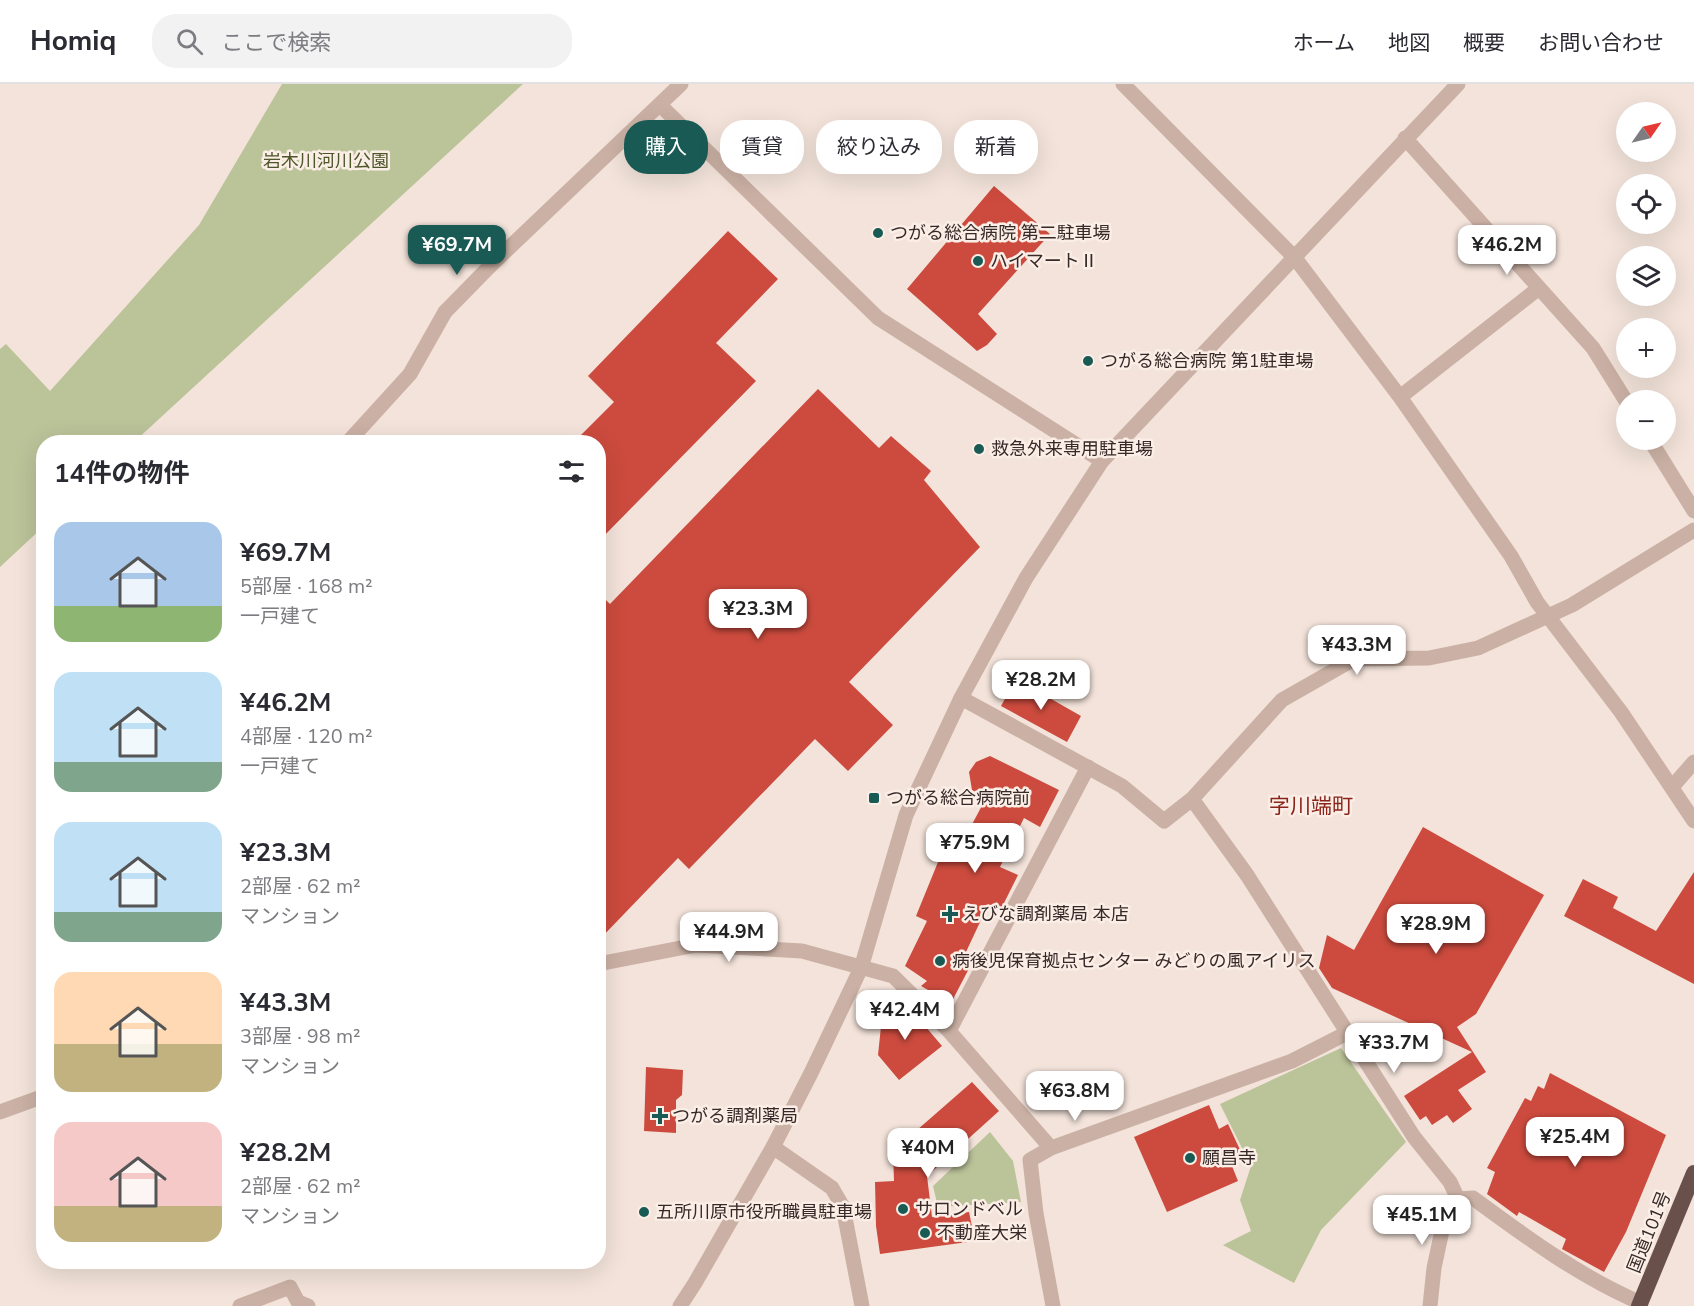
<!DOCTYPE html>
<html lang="ja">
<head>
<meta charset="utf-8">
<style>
  :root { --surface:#fff; --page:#f2f2f3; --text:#2b2b33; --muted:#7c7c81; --line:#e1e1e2; --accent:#1a5a55 }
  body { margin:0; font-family:"Nunito Sans","Noto Sans JP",sans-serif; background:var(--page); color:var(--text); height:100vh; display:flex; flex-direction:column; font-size:22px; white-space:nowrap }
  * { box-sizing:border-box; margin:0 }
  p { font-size:20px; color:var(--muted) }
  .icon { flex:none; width:33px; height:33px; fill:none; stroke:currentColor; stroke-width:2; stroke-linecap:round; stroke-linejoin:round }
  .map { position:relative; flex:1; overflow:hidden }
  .details { position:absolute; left:36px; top:351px; width:570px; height:834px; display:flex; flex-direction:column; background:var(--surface); border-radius:24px; box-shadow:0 6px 24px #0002 }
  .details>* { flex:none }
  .banner { position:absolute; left:624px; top:36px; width:570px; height:54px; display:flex; gap:12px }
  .needle { width:39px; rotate:56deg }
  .tools { position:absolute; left:1616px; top:18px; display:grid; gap:12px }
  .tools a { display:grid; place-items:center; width:60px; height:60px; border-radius:50%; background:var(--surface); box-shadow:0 6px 24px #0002; font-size:30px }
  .price { position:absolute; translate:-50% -51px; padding:0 14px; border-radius:12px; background:#fff; color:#222; font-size:20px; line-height:39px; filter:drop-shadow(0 2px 3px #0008) }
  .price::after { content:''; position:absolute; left:50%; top:36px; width:18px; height:14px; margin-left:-9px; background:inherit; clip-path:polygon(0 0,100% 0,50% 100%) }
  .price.selected { background:var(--accent); color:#fff }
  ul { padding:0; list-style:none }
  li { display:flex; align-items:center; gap:18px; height:150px; padding:0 18px }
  li span { display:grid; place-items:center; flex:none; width:168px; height:120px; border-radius:18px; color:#555 }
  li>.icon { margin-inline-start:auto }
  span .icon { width:72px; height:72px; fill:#fffc; stroke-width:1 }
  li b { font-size:26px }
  h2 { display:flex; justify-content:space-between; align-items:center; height:72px; padding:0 18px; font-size:26px }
  .pill { padding:0 21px; border-radius:24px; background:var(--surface); box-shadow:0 6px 24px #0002; font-size:21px; line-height:54px }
  .pill.selected { background:var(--accent); color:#fff }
  header { display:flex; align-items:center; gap:36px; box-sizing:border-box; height:84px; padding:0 30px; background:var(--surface); border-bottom:2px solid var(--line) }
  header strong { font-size:28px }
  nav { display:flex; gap:33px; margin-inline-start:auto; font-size:21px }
  .search { width:420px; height:54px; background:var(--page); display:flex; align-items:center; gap:15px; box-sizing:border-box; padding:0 21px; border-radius:24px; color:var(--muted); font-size:22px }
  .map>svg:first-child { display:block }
  .green { fill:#bbc399 }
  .building { fill:#cc4b3e }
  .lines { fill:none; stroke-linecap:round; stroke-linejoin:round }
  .service { stroke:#cbb1a5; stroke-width:15 }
  .minor { stroke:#cbb1a5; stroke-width:15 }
  .tertiary { stroke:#cbb1a5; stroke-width:15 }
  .trunk { stroke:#69504a; stroke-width:16 }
  .poi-dot { fill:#1a5a55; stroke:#faeee6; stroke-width:2 }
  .labels { text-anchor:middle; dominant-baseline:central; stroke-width:5; stroke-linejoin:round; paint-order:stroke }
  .park-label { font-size:18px; fill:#4c5629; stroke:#faeee6 }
  .poi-label { font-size:18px; fill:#372927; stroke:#faeee6; text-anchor:start }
  .street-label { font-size:18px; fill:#372927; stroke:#faeee6 }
  .quarter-label { font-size:21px; fill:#8a251b; stroke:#faeee6 }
</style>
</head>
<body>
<header>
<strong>Homiq</strong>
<div class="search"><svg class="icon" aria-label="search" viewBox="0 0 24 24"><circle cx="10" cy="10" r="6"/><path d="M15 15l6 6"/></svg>ここで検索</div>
<nav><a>ホーム</a><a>地図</a><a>概要</a><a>お問い合わせ</a></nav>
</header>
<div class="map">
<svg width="1694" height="1222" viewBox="0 0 1694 1222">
  <rect width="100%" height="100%" fill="#f3e3da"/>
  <path class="green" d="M282,0H523L134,358H44L43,443L0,483V265L6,260L50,307L199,141Z
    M1341,964L1406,1058L1321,1146L1294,1199L1223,1161L1251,1147L1240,1116L1251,1082L1220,1020Z
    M990,1048L1013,1077L1021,1118L938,1123L933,1102Z"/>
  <path class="building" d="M994,102L1050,150L978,230L997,250L987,261L977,267L907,205Z
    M728,147L778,195L716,259L756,297L598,458V358H574L614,318L588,292Z
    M818,305L879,364L891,352L931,387L924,396L980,463L849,598L893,641L848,687L815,655L689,785L678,774L598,857V508L610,520Z
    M1016,595L1081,632L1067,658L1001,622Z
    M990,672L1059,706L1040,743L1024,734L1000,783L1018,791L1000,827L988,821L966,868L975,873L951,919L921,902L927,897L905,882L927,837L916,832L947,756L960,763L986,714L972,706L969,688L976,678Z
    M1423,743L1544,811L1476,930L1457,943L1486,988L1458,1006L1472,1025L1453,1039L1447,1031L1432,1041L1426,1032L1420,1036L1404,1012L1472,968L1332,904L1319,884L1327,851L1354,866Z
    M1694,788V900L1564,832L1583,795L1618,813L1613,824L1656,847Z
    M903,916L942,962L899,996L878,971L882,933Z
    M646,983L683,986L682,1011L676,1016V1049L644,1047Z
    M1550,989L1666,1051L1626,1148L1604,1188L1562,1165L1566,1155L1519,1128L1517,1132L1487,1110L1495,1088L1487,1084L1525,1014L1531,1017L1538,1002L1544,1005Z
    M972,998L999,1027L927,1092L932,1133L969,1128L975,1157L880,1170L876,1142L875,1098L894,1097L893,1067Z
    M1209,1021L1219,1045L1228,1040L1242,1070L1230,1077L1238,1097L1167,1128L1134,1053Z"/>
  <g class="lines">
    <path class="service" d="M348,358L410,290L445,228
      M1672,703L1694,678
      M240,1222L290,1203L298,1218L308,1222"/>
    <path class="minor" d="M1123,0L1295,174L1400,313L1511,472L1537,518L1621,628L1694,737
      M660,21L878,234L1102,377
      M1405,54L1593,264L1626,317
      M445,228L492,180
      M1400,313L1539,204
      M1650,356L1694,427
      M961,614L1122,702L1164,737L1192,715L1282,616L1354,575L1429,574L1478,564L1572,521L1694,446
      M1192,715L1247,791L1414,1053L1450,1098L1458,1115L1473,1114C1526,1153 1580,1193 1641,1219
      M598,880L696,861L802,867L893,892L949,947L1051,1064L1292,977L1347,949
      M949,947L1088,683
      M0,1028L44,1012
      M773,1063L832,1104L843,1123L862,1222
      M1051,1064L1030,1076L1036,1129L1053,1222
      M1430,1222L1434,1184L1443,1142L1458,1115"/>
    <path class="tertiary" d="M492,180L681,0
      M680,1222L695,1199L773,1063L811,989L861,884L906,731L961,614L1026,494L1102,377L1458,0"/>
    <path class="trunk" d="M1639,1222L1694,1089"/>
  </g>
  <g class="poi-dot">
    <circle cx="878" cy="149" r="6"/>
    <circle cx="978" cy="177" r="6"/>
    <circle cx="1088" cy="277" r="6"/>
    <circle cx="979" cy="365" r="6"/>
    <rect x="868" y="708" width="12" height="12" rx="3"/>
    <path d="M947 821h6v6h6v6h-6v6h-6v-6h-6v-6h6z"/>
    <circle cx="940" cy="877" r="6"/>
    <path d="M657 1023h6v6h6v6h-6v6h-6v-6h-6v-6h6z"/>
    <circle cx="1190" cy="1074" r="6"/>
    <circle cx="903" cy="1125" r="6"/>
    <circle cx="644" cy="1128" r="6"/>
    <circle cx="925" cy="1149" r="6"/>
  </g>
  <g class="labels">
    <g class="park-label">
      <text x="326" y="77">岩木川河川公園</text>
    </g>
    <g class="poi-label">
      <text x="890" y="149">つがる総合病院 第二駐車場</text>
      <text x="990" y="177">ハイマートⅡ</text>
      <text x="1100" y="277">つがる総合病院 第1駐車場</text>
      <text x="991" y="365">救急外来専用駐車場</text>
      <text x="886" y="714">つがる総合病院前</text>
      <text x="962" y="830">えびな調剤薬局 本店</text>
      <text x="952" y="877">病後児保育拠点センター みどりの風アイリス</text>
      <text x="672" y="1032">つがる調剤薬局</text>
      <text x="1202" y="1074">願昌寺</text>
      <text x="915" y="1125">サロンドベル</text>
      <text x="656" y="1128">五所川原市役所職員駐車場</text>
      <text x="937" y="1149">不動産大栄</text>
    </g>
    <g class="street-label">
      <text transform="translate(1649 1148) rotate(-68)">国道101号</text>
    </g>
    <g class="quarter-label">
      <text x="1311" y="722">字川端町</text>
    </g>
  </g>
</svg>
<div class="tools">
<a><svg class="needle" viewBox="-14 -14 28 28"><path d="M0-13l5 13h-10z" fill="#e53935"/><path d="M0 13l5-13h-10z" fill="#7c7c81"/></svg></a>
<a><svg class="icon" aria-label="locate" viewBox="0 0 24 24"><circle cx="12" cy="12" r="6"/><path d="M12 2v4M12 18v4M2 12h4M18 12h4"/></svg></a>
<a><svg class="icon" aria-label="layers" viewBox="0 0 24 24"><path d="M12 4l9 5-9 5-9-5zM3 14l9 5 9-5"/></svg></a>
<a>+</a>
<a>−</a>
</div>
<b class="price selected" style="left:457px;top:192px">¥69.7M</b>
<b class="price" style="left:1507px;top:192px">¥46.2M</b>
<b class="price" style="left:758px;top:556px">¥23.3M</b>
<b class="price" style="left:1357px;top:592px">¥43.3M</b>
<b class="price" style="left:1041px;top:627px">¥28.2M</b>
<b class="price" style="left:975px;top:790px">¥75.9M</b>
<b class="price" style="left:1436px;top:871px">¥28.9M</b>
<b class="price" style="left:729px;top:879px">¥44.9M</b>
<b class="price" style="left:905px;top:957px">¥42.4M</b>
<b class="price" style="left:1394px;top:990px">¥33.7M</b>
<b class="price" style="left:1075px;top:1038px">¥63.8M</b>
<b class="price" style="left:1575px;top:1084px">¥25.4M</b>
<b class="price" style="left:928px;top:1095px">¥40M</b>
<b class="price" style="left:1422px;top:1162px">¥45.1M</b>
<div class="banner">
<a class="pill selected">購入</a>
<a class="pill">賃貸</a>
<a class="pill">絞り込み</a>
<a class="pill">新着</a>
</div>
<section class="details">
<h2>14件の物件<svg class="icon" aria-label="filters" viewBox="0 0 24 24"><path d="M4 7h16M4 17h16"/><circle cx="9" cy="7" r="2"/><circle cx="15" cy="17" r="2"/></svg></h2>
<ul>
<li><span style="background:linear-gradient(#a9c7e8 70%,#8fb573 0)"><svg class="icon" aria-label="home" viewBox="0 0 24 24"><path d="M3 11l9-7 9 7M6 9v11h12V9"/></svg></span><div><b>¥69.7M</b><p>5部屋 · 168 m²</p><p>一戸建て</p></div></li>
<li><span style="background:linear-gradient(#bfe0f5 75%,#7fa58c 0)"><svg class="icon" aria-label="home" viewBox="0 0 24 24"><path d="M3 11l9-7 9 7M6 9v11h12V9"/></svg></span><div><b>¥46.2M</b><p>4部屋 · 120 m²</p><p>一戸建て</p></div></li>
<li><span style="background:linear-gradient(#bfe0f5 75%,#7fa58c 0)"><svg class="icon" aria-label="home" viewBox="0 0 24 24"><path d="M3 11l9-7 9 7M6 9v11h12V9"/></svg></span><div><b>¥23.3M</b><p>2部屋 · 62 m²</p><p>マンション</p></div></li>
<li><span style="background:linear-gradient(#ffd9b3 60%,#c2b280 0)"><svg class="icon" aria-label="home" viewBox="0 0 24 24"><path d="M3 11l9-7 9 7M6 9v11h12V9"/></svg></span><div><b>¥43.3M</b><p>3部屋 · 98 m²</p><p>マンション</p></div></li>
<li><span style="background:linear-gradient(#f6c9c9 70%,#c2b280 0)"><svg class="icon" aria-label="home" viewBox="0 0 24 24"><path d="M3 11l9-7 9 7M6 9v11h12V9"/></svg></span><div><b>¥28.2M</b><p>2部屋 · 62 m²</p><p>マンション</p></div></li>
</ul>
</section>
</div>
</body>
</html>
